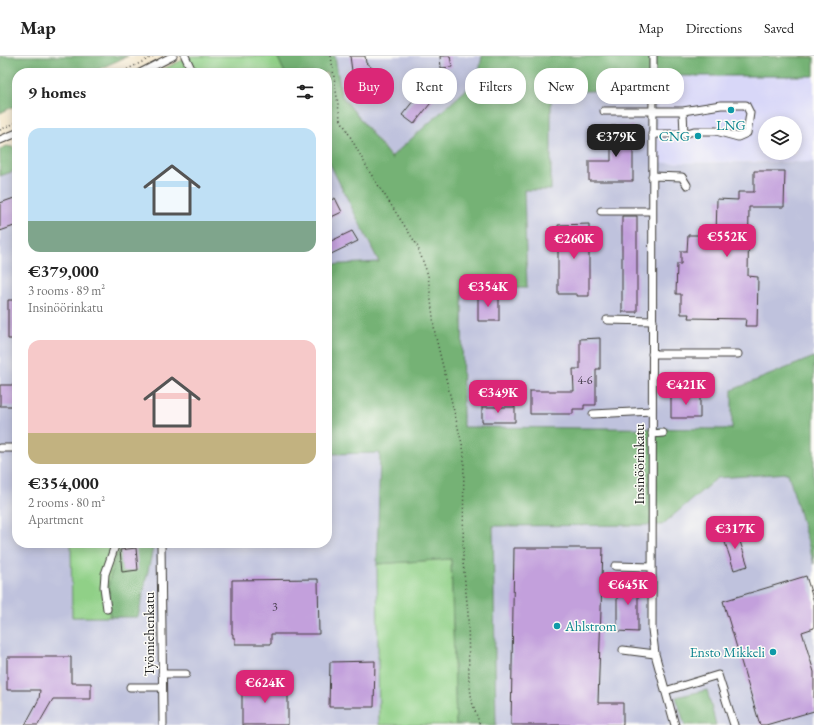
<!DOCTYPE html>
<html lang="en">
<head>
<meta charset="utf-8">
<style>
  :root { --surface:#fff; --page:#f2f2f2; --text:#222; --muted:#767676; --line:#e0e0e0; --accent:#db2777 }
  body { margin:0; font-family:"EB Garamond",serif; background:var(--page); color:var(--text); height:100vh; display:flex; flex-direction:column; font-size:15px; white-space:nowrap }
  * { box-sizing:border-box; margin:0 }
  p { font-size:13px; color:var(--muted) }
  .icon { flex:none; width:22px; height:22px; fill:none; stroke:currentColor; stroke-width:2; stroke-linecap:round; stroke-linejoin:round }
  .map { position:relative; flex:1; overflow:hidden }
  .side { position:absolute; left:12px; top:12px; width:320px; height:480px; display:flex; flex-direction:column; background:var(--surface); border-radius:16px; box-shadow:0 2px 10px #0003 }
  .side>* { flex:none }
  .guide { position:absolute; left:344px; top:12px; width:380px; height:36px; display:flex; gap:8px }
  .fabs { position:absolute; left:758px; top:60px; display:grid; gap:8px }
  .fabs a { display:grid; place-items:center; width:44px; height:44px; border-radius:50%; background:var(--surface); box-shadow:0 2px 10px #0003; font-size:20px }
  .price { position:absolute; translate:-50% -34px; padding:0 9px; border-radius:8px; background:var(--accent); color:#fff; font-size:13px; line-height:26px; filter:drop-shadow(0 1px 2px #0008) }
  .price::after { content:''; position:absolute; left:50%; top:24px; width:12px; height:9px; margin-left:-6px; background:inherit; clip-path:polygon(0 0,100% 0,50% 100%) }
  .price.on { background:#222; color:#fff }
  ul { padding:0; list-style:none }
  li { display:grid; align-content:center; gap:8px; height:212px; padding:0 16px }
  li span { display:grid; place-items:center; height:124px; border-radius:12px; color:#555 }
  li>.icon { margin-inline-start:auto }
  span .icon { width:72px; height:72px; fill:#fffc; stroke-width:1 }
  li b { font-size:17px }
  h2 { display:flex; justify-content:space-between; align-items:center; height:48px; padding:0 16px; font-size:17px }
  .pill { padding:0 14px; border-radius:16px; background:var(--surface); box-shadow:0 2px 10px #0003; font-size:14px; line-height:36px }
  .pill.on { background:var(--accent); color:#fff }
  header { display:flex; align-items:center; gap:24px; box-sizing:border-box; height:56px; padding:0 20px; background:var(--surface); border-bottom:1px solid var(--line) }
  header strong { font-size:19px }
  nav { display:flex; gap:22px; margin-inline-start:auto; font-size:14px }
  .map>svg:first-child { display:block }
  .built { fill:#d8d7f8; fill-rule:evenodd }
  .industrial { fill:#bfc2dd }
  .green { fill:#90d087; stroke:#567652 }
  .forest { fill:#74b274; stroke:#486748 }
  .building { fill:#c3a0dc }
  .lines { fill:none; stroke-linecap:round; stroke-linejoin:round }
  .minor-casing { stroke:#3c3a36; stroke-width:9 }
  .path { stroke:#3c3a36; stroke-width:1.5; stroke-dasharray:1 3; stroke-linecap:butt }
  .minor { stroke:#fff; stroke-width:7 }
  .culture-dot { fill:#0f9aa8; stroke:#fdfcf7; stroke-width:1.5 }
  .labels { text-anchor:middle; dominant-baseline:central; stroke-width:3; stroke-linejoin:round; paint-order:stroke }
  .number-label { font-size:12px; fill:#463d4c }
  .culture-label { font-size:14px; fill:#0d838f; stroke:#fdfcf7; text-anchor:end }
  .street-label { font-size:14px; fill:#1c1c1c; stroke:#fdfcf7 }
</style>
</head>
<body>
<header>
<strong>Map</strong>
<nav><a>Map</a><a>Directions</a><a>Saved</a></nav>
</header>
<div class="map">
<svg width="814" height="669" viewBox="0 0 814 669">
  <rect width="100%" height="100%" fill="#fdfcf7"/>
  <filter id="ink" filterUnits="userSpaceOnUse"><feTurbulence type="fractalNoise" baseFrequency=".025" numOctaves="2"/><feDisplacementMap in="SourceGraphic" scale="8" xChannelSelector="R" yChannelSelector="G"/><feConvolveMatrix kernelMatrix="1 2 1 2 8 2 1 2 1" color-interpolation-filters="sRGB"/></filter>
  <filter id="wash" filterUnits="userSpaceOnUse"><feTurbulence type="fractalNoise" baseFrequency=".012" numOctaves="4" result="noise"/><feDisplacementMap in="SourceGraphic" scale="16" xChannelSelector="R" yChannelSelector="G"/><feGaussianBlur stdDeviation="0.9" result="paint"/><feColorMatrix in="noise" values="0 0 0 0 0 0 0 0 0 0 0 0 0 0 0 0 0 1.4 0 .05"/><feComposite in="paint" operator="in"/></filter>
  <g filter="url(#wash)">
    <rect width="100%" height="100%" fill="#f3e6cc"/>
    <path class="built" d="M657,20H814V106L657,107ZM765,67H795V97H765Z"/>
    <path class="industrial" d="M335,0H482L478,23L391,101L341,39Z
      M657,33V107L814,106V301L732,334V373L463,371L462,232L527,231L524,134H551L550,36Z
      M327,102L379,207L327,209Z
      M17,114V487H71L72,561H138L154,487H327V398L380,396L377,508L379,669H1L2,631L0,624V120Z
      M788,417L814,508V669H716L707,634L676,641L685,669H496L493,469H662L717,422Z"/>
    <path class="green" d="M191,0H277L285,17H198L197,15L196,17H155Z
      M71,487H121L119,489L109,525L110,561H72Z
      M451,503L456,669H379L377,508Z"/>
    <path class="forest" d="M0,0H128L90,17H17V49L0,57Z
      M277,0H335L341,39L392,103L391,101L478,23L482,0L814,1V20H657V33L551,36V134H524L527,231L462,232L463,371L732,373V334L814,301V508L788,417L717,422L662,469L493,470L496,669H456L451,503L377,508L380,397L327,398V209L379,206L327,102V17H285Z
      M7,90L17,92V114L0,120V93Z
      M121,487H154L138,561H110L109,525L119,489Z
      M707,634L716,669H685L676,641Z"/>
    <g id="blocks">
      <path class="building" d="M350,0H365L366,7L386,23L377,34L352,15Z
        M440,0H450L452,11L441,12Z
        M430,24L442,33L414,68L402,59Z
        M611,70H633V125H589V105H611Z
        M754,115H785L784,151H749L748,220L758,221L757,270H745L746,263L688,262L689,258H681V238H676L677,208H681V195H687L688,179H716L717,143L738,144V136H754Z
        M17,141V169L0,175V147Z
        M335,142L342,156L327,163V146Z
        M622,160H637V256H622Z
        M589,168V240H577V238H558V169Z
        M352,175L358,185L327,200V187Z
        M478,239H499V265H478Z
        M8,244H17V283H8Z
        M600,282V313H596V349H584V353H573V358H530V335H574L573,313H580V283Z
        M0,329H17V350H0Z
        M671,337H700V362H671Z
        M482,351H515V366H482Z
        M736,473L748,510L734,514L722,477Z
        M136,492L138,514L122,516L120,494Z
        M514,492H603L598,647H623V669H511Z
        M806,520L814,546V572L802,576L814,616V655L766,669H760L723,545Z
        M318,523L319,578H271V588H235V582H233V578H232V524Z
        M617,524L638,525V576L617,575Z
        M7,601H71V627H91V643H53L38,669H25L39,643L40,634H7Z
        M375,605L374,651H329L330,606Z
        M242,627H288V669H242Z"/>
    </g>
  </g>
  <g filter="url(#ink)">
    <use href="#blocks" fill-opacity="0" stroke="#3c3a36" stroke-width="1"/>
    <g class="lines">
      <defs>
        <path id="minor" d="M185,0L193,17
          M653,0L652,573L655,598L675,669
          M140,17L173,0
          M604,55H683L721,49H746L750,57L747,77L738,81L716,75H694L684,78H652
          M683,55L684,78
          M0,84L17,77
          M652,120L682,121L687,129
          M601,155H652
          M607,264L653,265
          M652,298H738
          M593,358L652,355
          M652,378L663,377
          M0,392H17
          M161,487L163,669
          M615,510L652,511
          M107,553L104,531L105,518L116,487
          M623,594L655,598
          M162,618H186
          M130,631H162
          M665,635L718,619L734,669"/>
      </defs>
      <use href="#minor" class="minor-casing"/>
      <path class="path" d="M331,0L340,62L369,115L417,189L428,219L435,278L464,396L463,506L468,557L469,624L472,646L480,669
        M120,17L154,0
        M0,74L17,66"/>
      <use href="#minor" class="minor"/>
    </g>
  </g>
  <g class="culture-dot">
    <circle cx="731" cy="54" r="4"/>
    <circle cx="698" cy="80" r="4"/>
    <circle cx="557" cy="570" r="4"/>
    <circle cx="773" cy="596" r="4"/>
  </g>
  <g class="labels">
    <g class="number-label">
      <text x="585" y="324">4-6</text>
      <text x="275" y="551">3</text>
    </g>
    <g class="culture-label">
      <text x="731" y="69" text-anchor="middle">LNG</text>
      <text x="690" y="80">CNG</text>
      <text x="565" y="570" text-anchor="start">Ahlstrom</text>
      <text x="765" y="596">Ensto Mikkeli</text>
    </g>
    <g class="street-label">
      <text transform="translate(639 408) rotate(-90)">Insinöörinkatu</text>
      <text transform="translate(149 578) rotate(-90)">Työmiehenkatu</text>
    </g>
  </g>
</svg>
<div class="fabs">
<a><svg class="icon" aria-label="layers" viewBox="0 0 24 24"><path d="M12 4l9 5-9 5-9-5zM3 14l9 5 9-5"/></svg></a>
</div>
<b class="price on" style="left:616px;top:102px">€379K</b>
<b class="price" style="left:727px;top:202px">€552K</b>
<b class="price" style="left:574px;top:204px">€260K</b>
<b class="price" style="left:488px;top:252px">€354K</b>
<b class="price" style="left:686px;top:350px">€421K</b>
<b class="price" style="left:498px;top:358px">€349K</b>
<b class="price" style="left:735px;top:494px">€317K</b>
<b class="price" style="left:628px;top:550px">€645K</b>
<b class="price" style="left:265px;top:648px">€624K</b>
<div class="guide">
<a class="pill on">Buy</a>
<a class="pill">Rent</a>
<a class="pill">Filters</a>
<a class="pill">New</a>
<a class="pill">Apartment</a>
</div>
<section class="side">
<h2>9 homes<svg class="icon" aria-label="filters" viewBox="0 0 24 24"><path d="M4 7h16M4 17h16"/><circle cx="9" cy="7" r="2"/><circle cx="15" cy="17" r="2"/></svg></h2>
<ul>
<li><span style="background:linear-gradient(#bfe0f5 75%,#7fa58c 0)"><svg class="icon" aria-label="home" viewBox="0 0 24 24"><path d="M3 11l9-7 9 7M6 9v11h12V9"/></svg></span><div><b>€379,000</b><p>3 rooms · 89 m²</p><p>Insinöörinkatu</p></div></li>
<li><span style="background:linear-gradient(#f6c9c9 75%,#c2b280 0)"><svg class="icon" aria-label="home" viewBox="0 0 24 24"><path d="M3 11l9-7 9 7M6 9v11h12V9"/></svg></span><div><b>€354,000</b><p>2 rooms · 80 m²</p><p>Apartment</p></div></li>
</ul>
</section>
</div>
</body>
</html>
